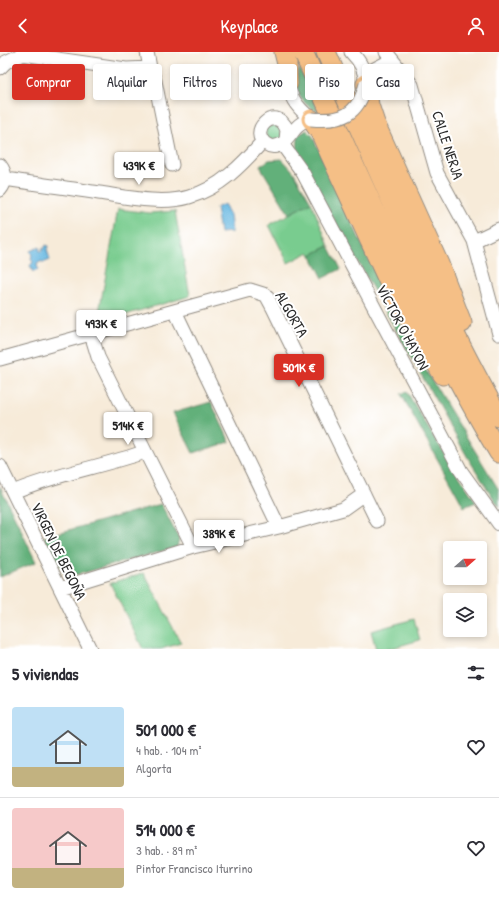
<!DOCTYPE html>
<html lang="es">
<head>
<meta charset="utf-8">
<style>
  :root { --surface:#fff; --page:#f7f7f7; --text:#2b2b33; --muted:#7c7c81; --line:#e1e1e2; --accent:#d93025 }
  body { margin:0; font-family:"Patrick Hand",sans-serif; background:var(--page); color:var(--text); height:100vh; display:flex; flex-direction:column; font-size:15px; white-space:nowrap }
  * { box-sizing:border-box; margin:0 }
  p { font-size:13px; color:var(--muted) }
  .icon { flex:none; width:22px; height:22px; fill:none; stroke:currentColor; stroke-width:2; stroke-linecap:round; stroke-linejoin:round }
  .map { position:relative; height:597px; overflow:hidden }
  .side { display:flex; flex-direction:column; background:var(--surface); flex:1 }
  .side>* { flex:none }
  .guide { position:absolute; left:12px; top:12px; width:475px; height:36px; display:flex; gap:8px }
  .needle { width:26px; rotate:69deg }
  .controls { position:absolute; left:443px; top:489px; display:grid; gap:8px }
  .controls a { display:grid; place-items:center; width:44px; height:44px; border-radius:4px; background:var(--surface); box-shadow:0 2px 6px #0003; font-size:20px }
  .price { position:absolute; translate:-50% -34px; padding:0 9px; border-radius:4px; background:#fff; color:#222; font-size:13px; line-height:26px; filter:drop-shadow(0 1px 2px #0008) }
  .price::after { content:''; position:absolute; left:50%; top:24px; width:12px; height:9px; margin-left:-6px; background:inherit; clip-path:polygon(0 0,100% 0,50% 100%) }
  .price.active { background:var(--accent); color:#fff }
  ul { padding:0; list-style:none }
  li { display:flex; align-items:center; gap:12px; height:100px; padding:0 12px }
  li+li { border-top:1px solid var(--line) }
  li span { display:grid; place-items:center; flex:none; width:112px; height:80px; border-radius:4px; color:#555 }
  li>.icon { margin-inline-start:auto }
  span .icon { width:48px; height:48px; fill:#fffc; stroke-width:1 }
  li b { font-size:17px }
  h2 { display:flex; justify-content:space-between; align-items:center; height:48px; padding:0 12px; font-size:17px }
  .chip { padding:0 14px; border-radius:4px; background:var(--surface); box-shadow:0 2px 6px #0003; font-size:14px; line-height:36px }
  .chip.active { background:var(--accent); color:#fff }
  header { display:flex; justify-content:space-between; align-items:center; height:52px; padding:0 12px; background:var(--accent); color:#fff; font-size:18px; font-weight:600 }
  .map>svg:first-child { display:block }
  .green { fill:#79cc8f; stroke:#527c5d }
  .forest { fill:#62b07a; stroke:#466e52 }
  .water { fill:#64b6e0; stroke:#487086 }
  .lines { fill:none; stroke-linecap:round; stroke-linejoin:round }
  .minor-casing { stroke:#918b82; stroke-width:15 }
  .highway-casing { stroke:#918b82; stroke-width:21 }
  .minor { stroke:#fff; stroke-width:13 }
  .highway { stroke:#f5bf86; stroke-width:19 }
  .minor-bridge-casing { stroke:#918b82; stroke-width:15; stroke-linecap:butt }
  .minor-bridge { stroke:#fff; stroke-width:13 }
  .labels { text-anchor:middle; dominant-baseline:central; stroke-width:4; stroke-linejoin:round; paint-order:stroke }
  .street-label { font-size:15px; fill:#2b2b2b; stroke:#fff }
</style>
</head>
<body>
<header><svg class="icon" aria-label="back" viewBox="0 0 24 24"><path d="M15 5l-7 7 7 7"/></svg>Keyplace<svg class="icon" aria-label="person" viewBox="0 0 24 24"><circle cx="12" cy="8" r="4"/><path d="M4 21q1-7 8-7t8 7"/></svg></header>
<div class="map">
<svg width="499" height="597" viewBox="0 0 499 597">
  <rect width="100%" height="100%" fill="#fff"/>
  <filter id="ink" filterUnits="userSpaceOnUse"><feTurbulence type="fractalNoise" baseFrequency=".025" numOctaves="2"/><feDisplacementMap in="SourceGraphic" scale="8" xChannelSelector="R" yChannelSelector="G"/><feConvolveMatrix kernelMatrix="1 2 1 2 8 2 1 2 1" color-interpolation-filters="sRGB"/></filter>
  <filter id="wash" filterUnits="userSpaceOnUse"><feTurbulence type="fractalNoise" baseFrequency=".012" numOctaves="4" result="noise"/><feDisplacementMap in="SourceGraphic" scale="16" xChannelSelector="R" yChannelSelector="G"/><feGaussianBlur stdDeviation="0.9" result="paint"/><feColorMatrix in="noise" values="0 0 0 0 0 0 0 0 0 0 0 0 0 0 0 0 0 1.4 0 .05"/><feComposite in="paint" operator="in"/></filter>
  <g filter="url(#wash)">
    <rect width="100%" height="100%" fill="#f7ebd9"/>
    <path class="green" d="M279,72L283,86L268,89L265,77L266,75Z
      M311,150L329,194L311,203L309,200L288,211L269,173Z
      M118,157L150,161L175,159L190,244L97,271Z
      M144,521L181,591L161,597H143L110,531Z
      M414,567L420,588L388,597H376L371,579Z"/>
    <path class="forest" d="M300,16L319,60C301,53 289,35 300,16Z
      M307,78L312,83L382,236L417,304L499,438V455L468,406L297,102L298,83Z
      M282,107L293,119L311,150L289,162L260,114L269,108Z
      M329,194L341,217L323,226L311,203Z
      M407,340L433,384L476,450L464,455L401,342Z
      M211,350L230,390L193,401L173,361Z
      M0,434L36,510L0,525Z
      M161,452L179,487L177,495L72,524L64,521L44,485Z"/>
    <path class="water" d="M224,152L230,163L232,180L220,181L216,156Z
      M46,193L48,194L47,198L50,208L43,211L42,209L37,212L38,218L33,220L30,214L33,210L31,207L32,203L30,199L39,195L40,200L42,199V196L44,197Z"/>
  </g>
  <g filter="url(#ink)">
    <g class="lines">
      <defs>
        <path id="minor" d="M147,0L150,16L155,29L172,113
          M351,0C361,10 365,19 366,32
          M386,0L412,33L437,121L474,189L499,282
          M0,16L6,10L23,2L126,17L150,16
          M365,22L392,8
          M290,24C286,43 297,55 311,67
          M286,88L287,78C276,50 245,82 268,93C272,96 279,94 283,91C288,87 292,80 297,75C301,71 306,69 310,65
          M282,92L303,121L461,419L499,472
          M0,113C6,121 7,130 0,138
          M6,127C37,132 68,136 99,141C126,145 162,153 189,145C220,136 242,113 263,89
          M474,189L499,177
          M175,259L279,475
          M91,282L98,305L193,495
          M0,307L250,238L266,243L273,256L377,469
          M0,414L90,597
          M13,440C55,422 101,415 144,400
          M60,536L193,495L279,475L343,457L364,442"/>
        <path id="highway" d="M284,0L287,12L288,32
          M303,0C365,135 423,273 499,401
          M326,0C380,124 433,247 499,365
          M366,32L369,53L375,71L439,212L462,271
          M311,67L320,80L392,237L443,323"/>
      </defs>
      <use href="#minor" class="minor-casing"/>
      <use href="#highway" class="highway-casing"/>
      <use href="#minor" class="minor"/>
      <use href="#highway" class="highway"/>
      <defs>
        <path id="minor-bridge" d="M311,67C342,70 358,63 366,32"/>
      </defs>
      <use href="#minor-bridge" class="minor-bridge-casing"/>
      <use href="#minor-bridge" class="minor-bridge"/>
    </g>
  </g>
  <g class="labels">
    <g class="street-label">
      <text transform="translate(448 93) rotate(72)">CALLE NERJA</text>
      <text transform="translate(292 262) rotate(60)">ALGORTA</text>
      <text transform="translate(403 275) rotate(62)">VÍCTOR O'HAYON</text>
      <text transform="translate(59 499) rotate(64)">VIRGEN DE BEGOÑA</text>
    </g>
  </g>
</svg>
<div class="controls">
<a><svg class="needle" viewBox="-14 -14 28 28"><path d="M0-13l5 13h-10z" fill="#e53935"/><path d="M0 13l5-13h-10z" fill="#7c7c81"/></svg></a>
<a><svg class="icon" aria-label="layers" viewBox="0 0 24 24"><path d="M12 4l9 5-9 5-9-5zM3 14l9 5 9-5"/></svg></a>
</div>
<b class="price" style="left:139px;top:134px">439K €</b>
<b class="price" style="left:101px;top:292px">493K €</b>
<b class="price active" style="left:299px;top:336px">501K €</b>
<b class="price" style="left:128px;top:394px">514K €</b>
<b class="price" style="left:219px;top:502px">389K €</b>
<div class="guide">
<a class="chip active">Comprar</a>
<a class="chip">Alquilar</a>
<a class="chip">Filtros</a>
<a class="chip">Nuevo</a>
<a class="chip">Piso</a>
<a class="chip">Casa</a>
</div>
</div>
<section class="side">
<h2>5 viviendas<svg class="icon" aria-label="filters" viewBox="0 0 24 24"><path d="M4 7h16M4 17h16"/><circle cx="9" cy="7" r="2"/><circle cx="15" cy="17" r="2"/></svg></h2>
<ul>
<li><span style="background:linear-gradient(#bfe0f5 75%,#c2b280 0)"><svg class="icon" aria-label="home" viewBox="0 0 24 24"><path d="M3 11l9-7 9 7M6 9v11h12V9"/></svg></span><div><b>501 000 €</b><p>4 hab. · 104 m²</p><p>Algorta</p></div><svg class="icon" aria-label="heart" viewBox="0 0 24 24"><path d="M12 20l-8-8c-3-5 5-10 8-4 3-6 11-1 8 4z"/></svg></li>
<li><span style="background:linear-gradient(#f6c9c9 75%,#c2b280 0)"><svg class="icon" aria-label="home" viewBox="0 0 24 24"><path d="M3 11l9-7 9 7M6 9v11h12V9"/></svg></span><div><b>514 000 €</b><p>3 hab. · 89 m²</p><p>Pintor Francisco Iturrino</p></div><svg class="icon" aria-label="heart" viewBox="0 0 24 24"><path d="M12 20l-8-8c-3-5 5-10 8-4 3-6 11-1 8 4z"/></svg></li>
</ul>
</section>
</body>
</html>
